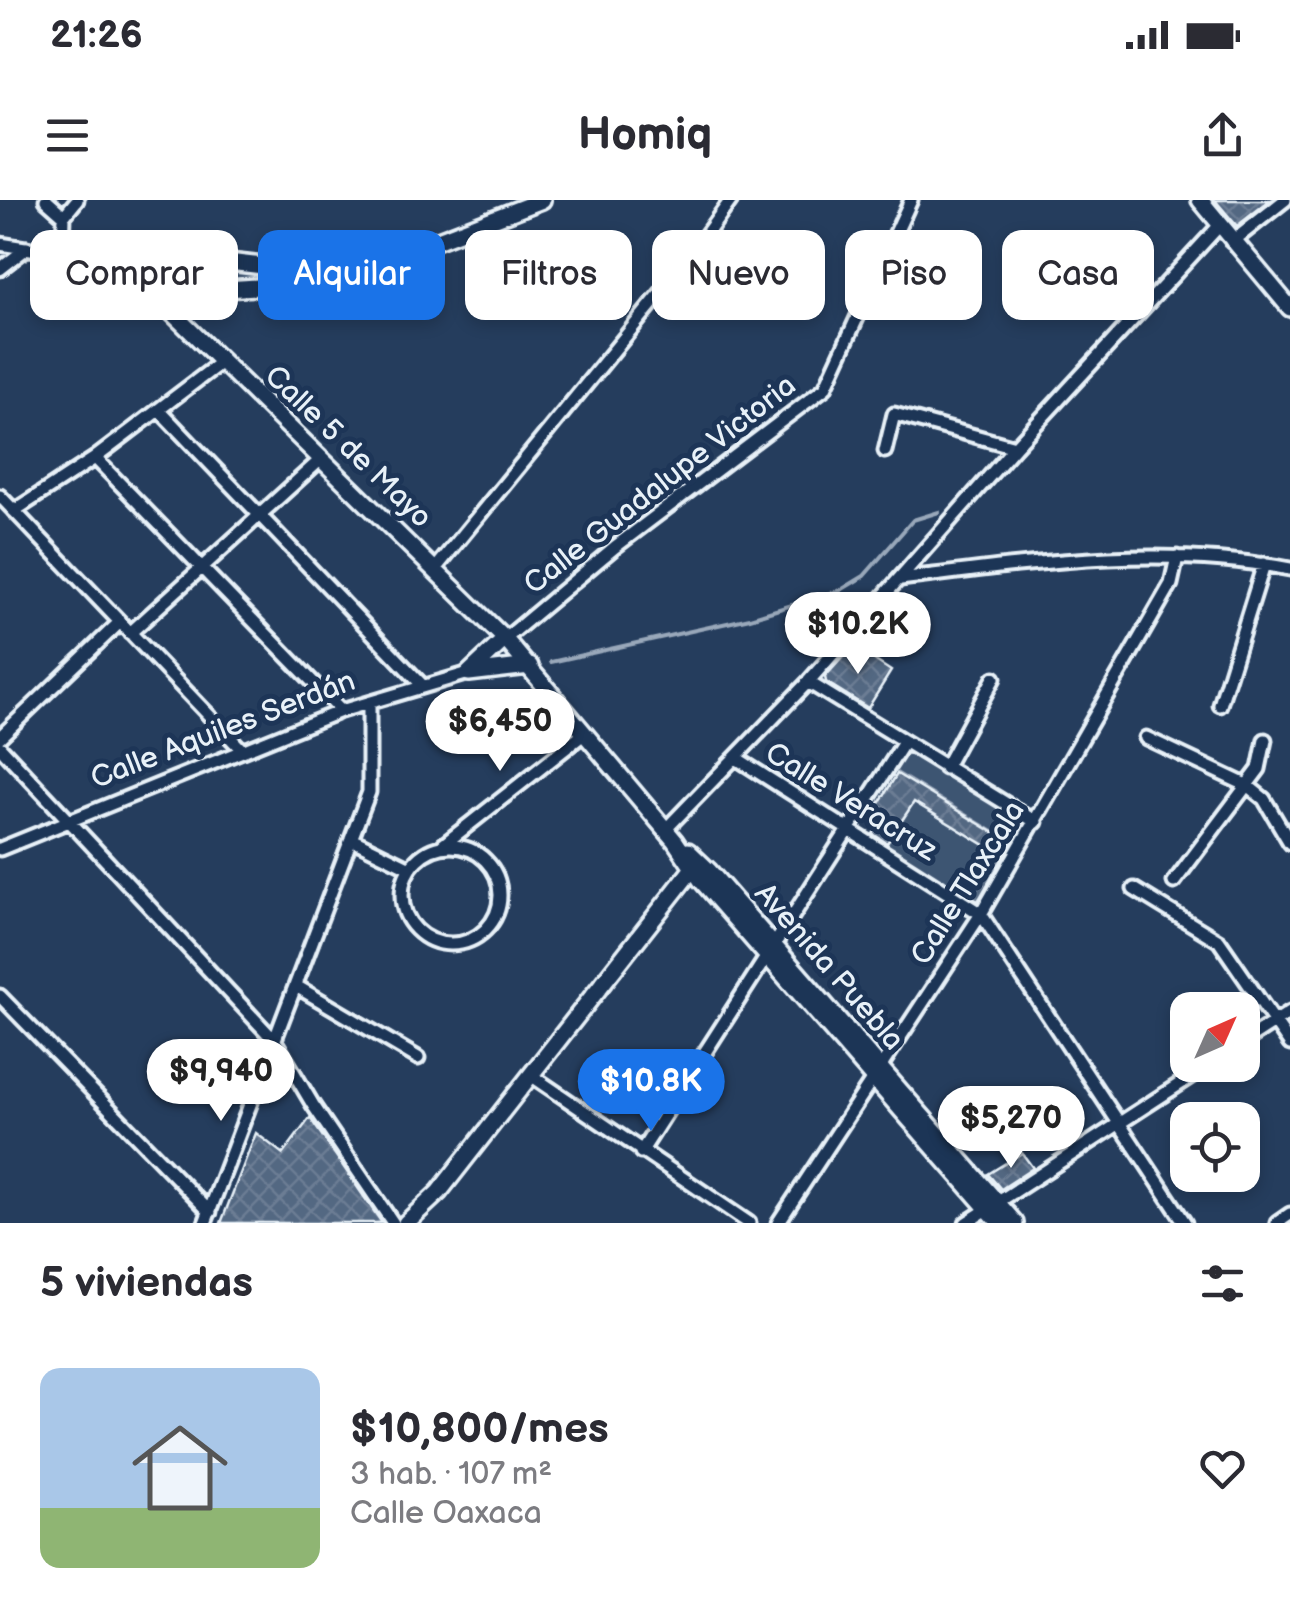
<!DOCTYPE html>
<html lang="es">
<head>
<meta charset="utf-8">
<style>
  :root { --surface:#fff; --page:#f2f2f3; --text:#2b2b33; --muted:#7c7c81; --accent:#1a73e8 }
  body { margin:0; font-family:"Balsamiq Sans",sans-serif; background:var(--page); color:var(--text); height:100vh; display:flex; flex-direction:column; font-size:38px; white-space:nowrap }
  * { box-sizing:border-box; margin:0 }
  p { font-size:32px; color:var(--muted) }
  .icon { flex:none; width:55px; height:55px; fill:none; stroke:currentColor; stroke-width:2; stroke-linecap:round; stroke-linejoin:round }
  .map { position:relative; height:1023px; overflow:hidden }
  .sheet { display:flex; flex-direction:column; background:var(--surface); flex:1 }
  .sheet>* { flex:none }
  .top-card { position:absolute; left:30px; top:30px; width:1230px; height:90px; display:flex; gap:20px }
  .needle { width:65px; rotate:45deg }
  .tools { position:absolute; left:1170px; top:792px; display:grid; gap:20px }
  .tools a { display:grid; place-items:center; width:90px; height:90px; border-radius:20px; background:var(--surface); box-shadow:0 5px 15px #0003; font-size:50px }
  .price { position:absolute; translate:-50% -85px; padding:0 22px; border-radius:35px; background:#fff; color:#222; font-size:32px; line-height:65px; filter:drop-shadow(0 2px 5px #0008) }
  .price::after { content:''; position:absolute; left:50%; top:60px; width:30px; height:22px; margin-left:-15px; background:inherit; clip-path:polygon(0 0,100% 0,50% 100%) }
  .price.active { background:var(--accent); color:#fff }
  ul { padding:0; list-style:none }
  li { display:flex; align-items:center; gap:30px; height:250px; padding:0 40px }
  li span { display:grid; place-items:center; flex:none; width:280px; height:200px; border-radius:20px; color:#555 }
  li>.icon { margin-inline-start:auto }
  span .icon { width:120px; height:120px; fill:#fffc; stroke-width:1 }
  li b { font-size:42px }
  h2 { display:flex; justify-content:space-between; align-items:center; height:120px; padding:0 40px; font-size:42px }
  .tag { padding:0 35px; border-radius:20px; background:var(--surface); box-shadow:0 5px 15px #0003; font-size:35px; line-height:90px }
  .tag.active { background:var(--accent); color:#fff }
  .status { display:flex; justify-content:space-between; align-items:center; height:70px; padding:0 50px; background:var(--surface); direction:ltr }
  .status svg { height:28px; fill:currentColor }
  header { display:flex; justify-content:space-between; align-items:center; height:130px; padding:0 40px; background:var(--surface); font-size:45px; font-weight:700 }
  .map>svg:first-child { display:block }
  .green { fill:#3e5472; stroke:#93a2b5; stroke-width:2.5 }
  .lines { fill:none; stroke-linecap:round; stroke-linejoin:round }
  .stream { stroke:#99a8ba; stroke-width:4 }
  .building { fill:url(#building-cross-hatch); stroke:#e8f1f8; stroke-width:2.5 }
  .street-casing { stroke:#e8f1f8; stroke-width:19 }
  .secondary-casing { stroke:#e8f1f8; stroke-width:22 }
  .street { stroke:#1d3557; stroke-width:11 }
  .secondary { stroke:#1d3557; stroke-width:15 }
  .labels { text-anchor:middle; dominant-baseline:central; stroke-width:10; stroke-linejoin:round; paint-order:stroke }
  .street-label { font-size:30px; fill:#e8f1f8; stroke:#1d3557 }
</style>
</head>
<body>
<div class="status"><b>21:26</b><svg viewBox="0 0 49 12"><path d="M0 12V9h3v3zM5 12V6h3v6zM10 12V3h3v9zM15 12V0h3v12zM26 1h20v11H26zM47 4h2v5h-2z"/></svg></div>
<header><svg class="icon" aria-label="menu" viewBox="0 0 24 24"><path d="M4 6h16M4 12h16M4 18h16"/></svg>Homiq<svg class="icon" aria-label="share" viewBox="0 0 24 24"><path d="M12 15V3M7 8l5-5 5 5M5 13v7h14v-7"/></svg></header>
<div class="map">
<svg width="1290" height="1023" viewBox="0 0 1290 1023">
  <defs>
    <pattern id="building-cross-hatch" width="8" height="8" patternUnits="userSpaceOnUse" patternTransform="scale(2.5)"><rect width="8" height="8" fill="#536782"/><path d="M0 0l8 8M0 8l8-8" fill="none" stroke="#6c7d94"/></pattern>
  </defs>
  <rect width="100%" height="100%" fill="#253d5d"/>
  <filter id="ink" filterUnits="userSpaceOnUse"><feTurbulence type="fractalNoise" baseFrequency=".01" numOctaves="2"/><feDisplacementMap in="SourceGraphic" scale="20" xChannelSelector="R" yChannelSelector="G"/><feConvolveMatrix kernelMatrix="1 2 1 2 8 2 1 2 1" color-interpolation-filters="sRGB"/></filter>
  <g filter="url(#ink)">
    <path class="green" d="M137,56L279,75L300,79L160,86L136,79L129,69Z
      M903,544L1036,622L1021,648L888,567Z
      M914,602L988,647L957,698L882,651Z"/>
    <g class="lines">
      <path class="stream" d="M551,462L750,418L841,390L864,376L913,320L939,312"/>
    </g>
    <path class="building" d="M1215,0H1270L1237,26Z
      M853,446L891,471L868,508L826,482L825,477Z
      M897,574L1011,643L978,701L962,691L988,647L914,602L887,643L873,634L887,612L878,605Z
      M310,918L382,1023H221L256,933L283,954Z
      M1022,953L1033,968L1001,989L988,974Z"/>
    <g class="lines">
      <defs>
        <path id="street" d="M46,0L64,16
          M1232,42L1285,0
          M0,44L44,51
          M63,51L64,16L77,0
          M0,69L27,48
          M159,210L423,486
          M885,251L894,214L1015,247
          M95,258L341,511
          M0,296L242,550
          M14,311L95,258L220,163
          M436,368L687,61L731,0
          M901,379C1031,363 1160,344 1290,369
          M130,433L319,261
          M505,439L615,347L825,188L911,0
          M808,482L1036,622
          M1220,505L1264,364
          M0,537L120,422
          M1146,538L1248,586L1264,599L1290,643
          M0,547L275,841L313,905L393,1023
          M736,558L981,714L1185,1023
          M945,568L994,478
          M665,630L808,482L1015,247L1219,26
          M351,639L410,668
          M443,645L585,533
          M402 695a49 49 0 1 1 98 0a49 49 0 1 1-98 0Z
          M0,649L341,511L469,473
          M1174,682L1259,569L1265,540
          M1134,689L1219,741L1290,844
          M296,786L418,858
          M0,796L210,1012
          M1242,843L1290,812
          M532,876L749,1023
          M641,952L903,544
          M205,1023L369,592V503
          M778,1023L981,714L1171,384L1177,357
          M966,1023L1209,865
          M1277,1023L1290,1014"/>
        <path id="secondary" d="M1200,0L1290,108
          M44,51L112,65L153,94L505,439L675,641L701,680L1000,1023
          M44,51L63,43L298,70L322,76L376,64L542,0
          M153,94L302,84L322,76
          M469,473L530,466
          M469,473L505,439
          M688,651L709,671L1015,1023
          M406,1023L439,992L697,663"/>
      </defs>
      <use href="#street" class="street-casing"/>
      <use href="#secondary" class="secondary-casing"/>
      <use href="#street" class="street"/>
      <use href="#secondary" class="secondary"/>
    </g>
  </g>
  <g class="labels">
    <g class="street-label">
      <text transform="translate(348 247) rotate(44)">Calle 5 de Mayo</text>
      <text transform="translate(660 285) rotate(-38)">Calle Guadalupe Victoria</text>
      <text transform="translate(223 530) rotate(-21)">Calle Aquiles Serdán</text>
      <text transform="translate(851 602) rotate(32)">Calle Veracruz</text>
      <text transform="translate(968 683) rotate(-58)">Calle Tlaxcala</text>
      <text transform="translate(829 767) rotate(49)">Avenida Puebla</text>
    </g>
  </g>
</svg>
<div class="tools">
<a><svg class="needle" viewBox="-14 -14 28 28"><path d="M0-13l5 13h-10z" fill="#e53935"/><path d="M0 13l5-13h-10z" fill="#7c7c81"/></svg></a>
<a><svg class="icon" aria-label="locate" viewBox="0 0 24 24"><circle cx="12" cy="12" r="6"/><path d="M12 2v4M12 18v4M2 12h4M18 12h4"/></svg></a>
</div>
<b class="price" style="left:858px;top:477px">$10.2K</b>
<b class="price" style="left:500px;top:574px">$6,450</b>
<b class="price" style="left:221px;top:924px">$9,940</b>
<b class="price active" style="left:651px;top:934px">$10.8K</b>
<b class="price" style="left:1011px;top:971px">$5,270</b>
<div class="top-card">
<a class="tag">Comprar</a>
<a class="tag active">Alquilar</a>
<a class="tag">Filtros</a>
<a class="tag">Nuevo</a>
<a class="tag">Piso</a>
<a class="tag">Casa</a>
</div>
</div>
<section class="sheet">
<h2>5 viviendas<svg class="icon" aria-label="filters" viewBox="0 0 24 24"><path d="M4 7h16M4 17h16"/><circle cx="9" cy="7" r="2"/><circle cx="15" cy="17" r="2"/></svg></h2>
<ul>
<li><span style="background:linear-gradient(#a9c7e8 70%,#8fb573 0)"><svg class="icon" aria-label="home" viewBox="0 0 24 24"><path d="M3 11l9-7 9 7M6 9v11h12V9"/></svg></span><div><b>$10,800/mes</b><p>3 hab. · 107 m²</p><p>Calle Oaxaca</p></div><svg class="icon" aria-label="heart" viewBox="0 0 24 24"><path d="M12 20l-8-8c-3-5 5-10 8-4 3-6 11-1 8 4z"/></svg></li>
</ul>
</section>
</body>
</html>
